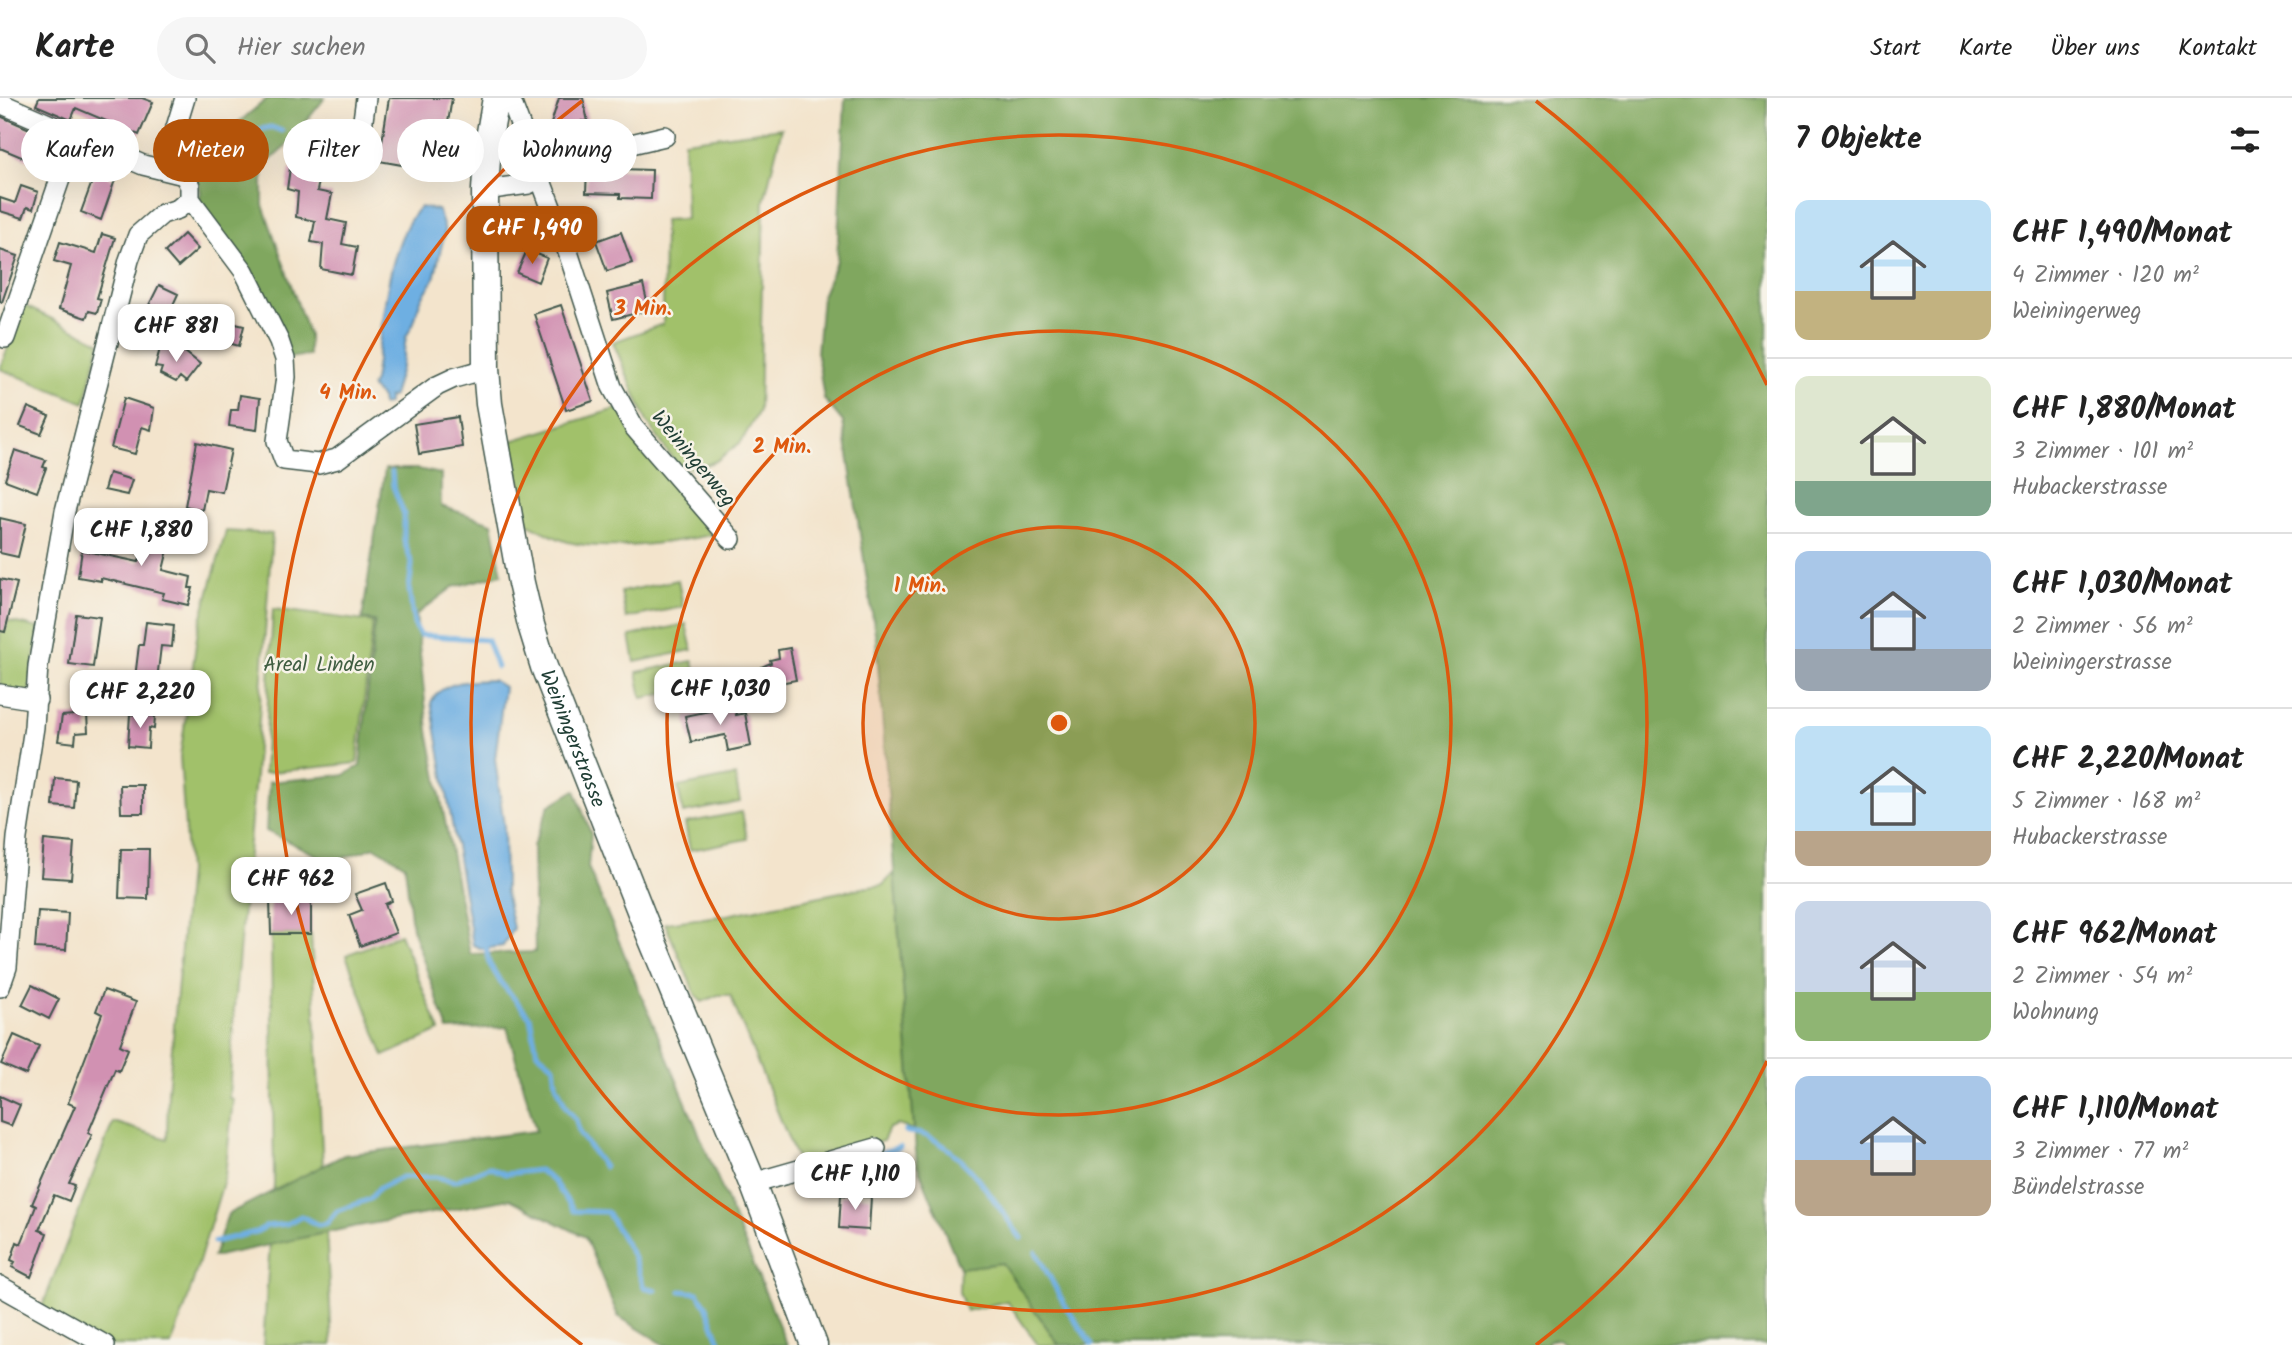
<!DOCTYPE html>
<html lang="de">
<head>
<meta charset="utf-8">
<style>
  :root { --surface:#fff; --page:#f6f6f6; --text:#222; --muted:#767676; --line:#e0e0e0; --accent:#b45309 }
  body { margin:0; font-family:Kalam,sans-serif; background:var(--page); color:var(--text); height:100vh; display:flex; flex-direction:column; font-size:26px; white-space:nowrap }
  * { box-sizing:border-box; margin:0 }
  p { font-size:23px; color:var(--muted) }
  .icon { flex:none; width:38px; height:38px; fill:none; stroke:currentColor; stroke-width:2; stroke-linecap:round; stroke-linejoin:round }
  .map { position:relative; flex:1; overflow:hidden }
  .panel { display:flex; flex-direction:column; background:var(--surface); width:525px }
  .panel>* { flex:none }
  .guide { position:absolute; left:21px; top:21px; width:665px; height:63px; display:flex; gap:14px }
  .price { position:absolute; translate:-50% -60px; padding:0 16px; border-radius:14px; background:#fff; color:#222; font-size:23px; line-height:46px; filter:drop-shadow(0 2px 4px #0008) }
  .price::after { content:''; position:absolute; left:50%; top:42px; width:21px; height:16px; margin-left:-10px; background:inherit; clip-path:polygon(0 0,100% 0,50% 100%) }
  .price.current { background:var(--accent); color:#fff }
  ul { padding:0; list-style:none }
  li { display:flex; align-items:center; gap:21px; height:175px; padding:0 28px }
  li+li { border-top:2px solid var(--line) }
  li span { display:grid; place-items:center; flex:none; width:196px; height:140px; border-radius:14px; color:#555 }
  li>.icon { margin-inline-start:auto }
  span .icon { width:84px; height:84px; fill:#fffc; stroke-width:1 }
  li b { font-size:30px }
  h2 { display:flex; justify-content:space-between; align-items:center; height:84px; padding:0 28px; font-size:30px }
  .pill { padding:0 24px; border-radius:32px; background:var(--surface); box-shadow:0 7px 28px #0002; font-size:24px; line-height:63px }
  .pill.current { background:var(--accent); color:#fff }
  header { display:flex; align-items:center; gap:42px; box-sizing:border-box; height:98px; padding:0 35px; background:var(--surface); border-bottom:2px solid var(--line) }
  header strong { font-size:33px }
  nav { display:flex; gap:38px; margin-inline-start:auto; font-size:24px }
  .search { width:490px; height:63px; background:var(--page); display:flex; align-items:center; gap:18px; box-sizing:border-box; padding:0 24px; border-radius:38px; color:var(--muted); font-size:26px }
  main { display:flex; flex:1; min-height:0 }
  .map>svg:first-child { display:block }
  .green { fill:#a1c16a; stroke:#607f4f; stroke-width:2 }
  .forest { fill:#80a75e; stroke:#507249; stroke-width:2 }
  .water { fill:#6eafe2; stroke:#46768b; stroke-width:2 }
  .lines { fill:none; stroke-linecap:round; stroke-linejoin:round }
  .stream { stroke:#6eafe2; stroke-width:5 }
  .building { fill:#d191b2 }
  .street-casing { stroke:#3f564b; stroke-width:22 }
  .secondary-casing { stroke:#3f564b; stroke-width:29 }
  .street { stroke:#fff; stroke-width:19 }
  .secondary { stroke:#fff; stroke-width:26 }
  .ring { fill:none; stroke:#de580e; stroke-width:3.5 }
  .labels { text-anchor:middle; dominant-baseline:central; stroke-width:5; stroke-linejoin:round; paint-order:stroke }
  .street-label { font-size:21px; fill:#1f3d34; stroke:#f7f3e8 }
  .park-label { font-size:21px; fill:#405e42; stroke:#f7f3e8 }
  .centre { fill:#de580e; stroke:#f7f3e8; stroke-width:3.5 }
  .ring-label { font-size:21px; text-anchor:middle; font-weight:bold; fill:#de580e; stroke:#f7f3e8; stroke-width:5; stroke-linejoin:round; paint-order:stroke }
</style>
</head>
<body>
<header>
<strong>Karte</strong>
<div class="search"><svg class="icon" aria-label="search" viewBox="0 0 24 24"><circle cx="10" cy="10" r="6"/><path d="M15 15l6 6"/></svg>Hier suchen</div>
<nav><a>Start</a><a>Karte</a><a>Über uns</a><a>Kontakt</a></nav>
</header>
<main>
<div class="map">
<svg width="1767" height="1247" viewBox="0 0 1767 1247">
  <rect width="100%" height="100%" fill="#f7f3e8"/>
  <filter id="ink" filterUnits="userSpaceOnUse"><feTurbulence type="fractalNoise" baseFrequency=".0143" numOctaves="2"/><feDisplacementMap in="SourceGraphic" scale="14" xChannelSelector="R" yChannelSelector="G"/><feConvolveMatrix kernelMatrix="1 2 1 2 8 2 1 2 1" color-interpolation-filters="sRGB"/></filter>
  <filter id="wash" filterUnits="userSpaceOnUse"><feTurbulence type="fractalNoise" baseFrequency=".00686" numOctaves="4" result="noise"/><feDisplacementMap in="SourceGraphic" scale="28" xChannelSelector="R" yChannelSelector="G"/><feGaussianBlur stdDeviation="1.57" result="paint"/><feColorMatrix in="noise" values="0 0 0 0 0 0 0 0 0 0 0 0 0 0 0 0 0 1.4 0 .05"/><feComposite in="paint" operator="in"/></filter>
  <g filter="url(#wash)">
    <rect width="100%" height="100%" fill="#f3e4cc"/>
    <path class="green" d="M782,30L764,103L759,313L741,344L716,363L694,371L677,367L647,324L613,244L663,226L664,122L686,121L684,43Z
      M23,207L100,244L85,305L0,271Z
      M619,310L711,437C669,445 609,454 568,444C554,440 540,431 528,426L511,343Z
      M226,433L272,436L255,678L234,910L229,1000L233,1001L225,1078L184,1213L171,1247H105L41,1212L113,1024L167,1041L168,994L188,773L180,659L198,532Z
      M678,482L683,509L626,520L621,494Z
      M273,511L373,524L357,665L264,675Z
      M0,521L39,530L29,596L0,590Z
      M686,526L692,552L635,564L630,538Z
      M693,563L699,589L642,600L637,574Z
      M735,678L740,704L683,715L678,689Z
      M742,714L747,741L690,752L685,725Z
      M894,775L914,1032L898,1027L889,1030L883,1043L807,1066L799,1064L793,1052L730,897H718L702,904L696,898L665,825L727,817L855,791L883,787Z
      M271,836H311L332,1247H263L274,1086Z
      M400,836L440,933L384,958L346,857Z
      M1002,1165L1059,1247H1038L1007,1203L966,1213L959,1194L960,1170Z"/>
    <path class="forest" d="M268,0H325L286,48L263,69V107L309,238V257L289,260L198,105L201,94L194,73L233,29Z
      M845,0H1767V1247H1565L1558,1241L1548,1243V1247H1059L1002,1165L960,1170L917,1067L876,541L843,324L824,301L817,255L822,198L837,162Z
      M385,371H418L441,376V408L492,425L502,476L453,489L416,517L428,632L470,856L535,854L533,748L549,708L575,692L591,736L588,769L787,1247H665L618,1218L585,1139L510,1101L353,1129L213,1159L228,1116L344,1057L536,1033L507,929L448,932L412,830L405,767L375,749L331,764L266,733L269,684L344,677L360,668L375,523L362,521Z"/>
    <path class="water" d="M420,109L438,112L445,133L434,181L420,203L414,224L406,239L402,266L393,298L388,300V306L382,307L381,300L371,289L374,283C382,235 386,144 420,109Z
      M493,582L504,589L495,661L504,728L505,794L513,830L503,848L482,851L473,847L431,604C442,582 471,583 493,582Z"/>
    <g class="lines">
      <path class="stream" d="M198,65L215,59L233,37L271,29L282,33
        M392,374L393,388L404,416V443L412,466L409,491L414,526L420,537L487,542L497,569
        M486,850L489,865L501,885L530,919L537,954L554,968L556,986L566,1009L576,1022L580,1036L604,1069
        M905,1033C912,1035 921,1035 927,1038C968,1056 995,1105 1021,1140
        M880,1055L900,1049
        M214,1144L256,1134L267,1128L286,1126L301,1118L318,1127L327,1125L337,1113L370,1101L378,1091L402,1079H436L455,1083L489,1069L505,1076L539,1072L554,1084L574,1113L607,1114L633,1158L644,1189L656,1192
        M1036,1154L1066,1209L1092,1247
        M681,1193L698,1195L706,1207L721,1247"/>
    </g>
    <g id="blocks">
      <path class="building" d="M39,0H142L153,4L139,37L76,10L71,22L36,7Z
        M389,0H452L445,43L423,39L419,62L404,59L402,67L379,63Z
        M559,0H583L588,24L582,23L584,41L550,29Z
        M0,18L41,36L31,63L0,50Z
        M303,69L321,72L317,93L332,96L327,121L346,125L342,146L357,149L352,177L321,171L323,146L311,144L315,123L296,119L298,94L287,91L290,70L302,72Z
        M587,70L652,72L651,101L620,100V96L586,95Z
        M96,73L115,82L101,122L81,114Z
        M21,88L38,94L33,111L27,109L23,120L0,113V100L15,105Z
        M621,134L632,165L607,173L596,143Z
        M102,136L115,140L97,200L101,201L97,215L89,213L86,220L59,211L71,168L54,163L60,144L96,155Z
        M184,136L198,151L178,169L165,154Z
        M0,152L18,158L2,204H0Z
        M527,152L547,160L538,184L517,175Z
        M643,186L649,212L613,221L607,195Z
        M159,187L178,196L167,220L147,211Z
        M561,207L593,303L566,312L534,216Z
        M223,223L244,228L239,248L218,242Z
        M161,247L185,254L200,266L186,284L180,279L176,284L160,276L162,270L155,269Z
        M240,297L260,300L257,332L229,328L231,312H238Z
        M124,300L154,310L151,332L142,329L135,356L111,350Z
        M28,309L49,318L41,336L20,328Z
        M458,319L462,349L419,356L414,326Z
        M197,344L231,352L222,394L206,391L202,412L185,408Z
        M15,352L46,362L43,369L46,370L37,394L5,382Z
        M109,375L132,382L127,397L104,392Z
        M0,420L26,426L18,459L0,455Z
        M148,425L173,431L163,472L191,479L189,490H193L188,507L162,501L164,495L101,480V483L78,479L82,452L139,464Z
        M0,481L17,485L5,534L0,533Z
        M76,516L100,519L93,569L69,566Z
        M146,524L174,527L172,549L161,548L157,582L135,580L139,547H143Z
        M790,550L796,582L779,585L780,591L762,595L759,579H763L761,569L771,565L770,562L779,560L778,552Z
        M734,608L736,617L745,615L751,648L728,653L725,637L691,644L685,618Z
        M87,616L88,634L76,635L75,645L58,643L62,618Z
        M130,616L155,618L154,631L149,630L148,650L128,648Z
        M55,680L76,682L74,710L53,708Z
        M120,687H143V715H121Z
        M44,742L74,745L71,781L41,779Z
        M121,751H149L148,801L119,800Z
        M386,785L392,803L385,806L396,835L360,848L349,817L362,812L355,796Z
        M270,802H311V836H271Z
        M38,813L68,815L66,852L35,850Z
        M32,887L59,901L49,921L22,907Z
        M104,892L136,904L120,947L128,951L119,973L115,971L88,1035L92,1037L69,1086L75,1088L69,1103L54,1097L39,1132L47,1135L31,1179L12,1169L15,1164L11,1162L17,1144L21,1146L36,1108L32,1106L75,1008L68,1005L102,916L96,913Z
        M14,937L39,948L26,977L1,966Z
        M0,998L20,1007L11,1028L0,1024Z
        M841,1097L871,1099L869,1132L839,1130Z"/>
    </g>
  </g>
  <g filter="url(#ink)">
    <use href="#blocks" fill-opacity="0" stroke="#3f564b" stroke-width="2"/>
    <g class="lines">
      <defs>
        <path id="street" d="M510,0L569,157L612,289L634,329L731,441
          M0,5L143,67L184,77L190,88V101L244,173L279,243L285,261L286,279L277,343L284,362L318,366L337,361L437,288L454,280L486,271
          M171,46L185,0
          M357,66L366,0
          M485,92L529,86L539,73L551,65L665,38
          M5,240L68,58L77,49L89,43
          M0,596L37,602
          M0,889L7,869L17,740L34,629L38,568L65,413L129,162L138,137L162,116L178,111L190,101
          M753,1085L876,1050
          M0,1188L105,1247"/>
        <g id="secondary">
          <path id="s1" d="M496,0L488,46L485,92L486,271L489,306L521,485L531,527L544,569L645,825L753,1085L814,1247"/>
        </g>
      </defs>
      <use href="#street" class="street-casing"/>
      <use href="#secondary" class="secondary-casing"/>
      <use href="#street" class="street"/>
      <use href="#secondary" class="secondary"/>
    </g>
  </g>
  <circle cx="1059" cy="625" r="196" fill="#de580e" fill-opacity=".12"/>
  <g class="ring">
    <circle cx="1059" cy="625" r="196"/>
    <circle cx="1059" cy="625" r="392"/>
    <circle cx="1059" cy="625" r="588"/>
    <path d="M1767 963A784 784 0 0 1 1536 1247M582 1247A784 784 0 0 1 582 3M1536 3A784 784 0 0 1 1767 287"/>
  </g>
  <g class="labels">
    <g class="street-label">
      <text transform="translate(693 361) rotate(50)">Weiningerweg</text>
      <text stroke="none"><textPath href="#s1" startOffset="653">Weiningerstrasse</textPath></text>
    </g>
    <g class="park-label">
      <text x="319" y="567">Areal Linden</text>
    </g>
  </g>
  <circle cx="1059" cy="625" r="10" class="centre"/>
  <g class="ring-label">
    <text x="643" y="217">3 Min.</text>
    <text x="348" y="301">4 Min.</text>
    <text x="782" y="355">2 Min.</text>
    <text x="920" y="494">1 Min.</text>
  </g>
</svg>
<b class="price current" style="left:532px;top:168px">CHF 1,490</b>
<b class="price" style="left:176px;top:266px">CHF 881</b>
<b class="price" style="left:141px;top:470px">CHF 1,880</b>
<b class="price" style="left:720px;top:629px">CHF 1,030</b>
<b class="price" style="left:140px;top:632px">CHF 2,220</b>
<b class="price" style="left:291px;top:819px">CHF 962</b>
<b class="price" style="left:855px;top:1114px">CHF 1,110</b>
<div class="guide">
<a class="pill">Kaufen</a>
<a class="pill current">Mieten</a>
<a class="pill">Filter</a>
<a class="pill">Neu</a>
<a class="pill">Wohnung</a>
</div>
</div>
<section class="panel">
<h2>7 Objekte<svg class="icon" aria-label="filters" viewBox="0 0 24 24"><path d="M4 7h16M4 17h16"/><circle cx="9" cy="7" r="2"/><circle cx="15" cy="17" r="2"/></svg></h2>
<ul>
<li><span style="background:linear-gradient(#bfe0f5 65%,#c2b280 0)"><svg class="icon" aria-label="home" viewBox="0 0 24 24"><path d="M3 11l9-7 9 7M6 9v11h12V9"/></svg></span><div><b>CHF 1,490/Monat</b><p>4 Zimmer · 120 m²</p><p>Weiningerweg</p></div></li>
<li><span style="background:linear-gradient(#dfe7d0 75%,#7fa58c 0)"><svg class="icon" aria-label="home" viewBox="0 0 24 24"><path d="M3 11l9-7 9 7M6 9v11h12V9"/></svg></span><div><b>CHF 1,880/Monat</b><p>3 Zimmer · 101 m²</p><p>Hubackerstrasse</p></div></li>
<li><span style="background:linear-gradient(#a9c7e8 70%,#9aa5b1 0)"><svg class="icon" aria-label="home" viewBox="0 0 24 24"><path d="M3 11l9-7 9 7M6 9v11h12V9"/></svg></span><div><b>CHF 1,030/Monat</b><p>2 Zimmer · 56 m²</p><p>Weiningerstrasse</p></div></li>
<li><span style="background:linear-gradient(#bfe0f5 75%,#b9a48a 0)"><svg class="icon" aria-label="home" viewBox="0 0 24 24"><path d="M3 11l9-7 9 7M6 9v11h12V9"/></svg></span><div><b>CHF 2,220/Monat</b><p>5 Zimmer · 168 m²</p><p>Hubackerstrasse</p></div></li>
<li><span style="background:linear-gradient(#c9d6e8 65%,#8fb573 0)"><svg class="icon" aria-label="home" viewBox="0 0 24 24"><path d="M3 11l9-7 9 7M6 9v11h12V9"/></svg></span><div><b>CHF 962/Monat</b><p>2 Zimmer · 54 m²</p><p>Wohnung</p></div></li>
<li><span style="background:linear-gradient(#a9c7e8 60%,#b9a48a 0)"><svg class="icon" aria-label="home" viewBox="0 0 24 24"><path d="M3 11l9-7 9 7M6 9v11h12V9"/></svg></span><div><b>CHF 1,110/Monat</b><p>3 Zimmer · 77 m²</p><p>Bündelstrasse</p></div></li>
</ul>
</section>
</main>
</body>
</html>
